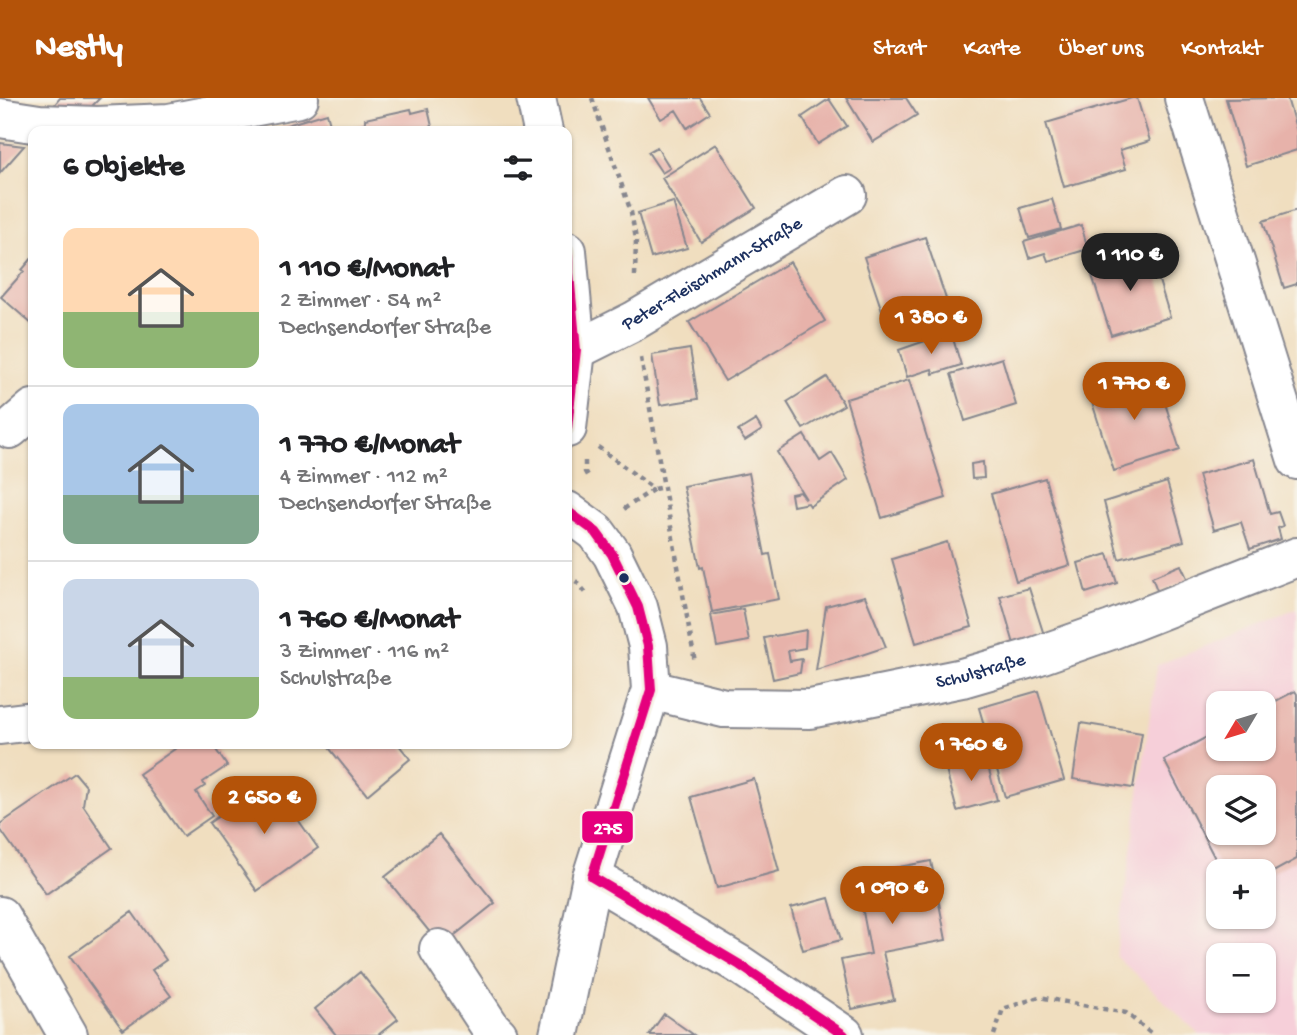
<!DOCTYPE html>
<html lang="de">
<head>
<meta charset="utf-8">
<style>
  :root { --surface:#fff; --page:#f6f6f6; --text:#202124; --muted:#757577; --line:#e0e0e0; --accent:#b45309 }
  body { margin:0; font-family:"Gochi Hand",sans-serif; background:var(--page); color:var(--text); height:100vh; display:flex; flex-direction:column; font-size:26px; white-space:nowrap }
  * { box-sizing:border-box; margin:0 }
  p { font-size:23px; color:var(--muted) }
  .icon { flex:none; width:38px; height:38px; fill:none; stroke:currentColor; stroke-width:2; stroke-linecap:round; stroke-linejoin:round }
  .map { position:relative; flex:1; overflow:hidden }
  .details { position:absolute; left:28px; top:28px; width:544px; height:623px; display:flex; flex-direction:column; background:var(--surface); border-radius:14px; box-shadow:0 2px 5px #0004 }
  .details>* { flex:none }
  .needle { width:46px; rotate:232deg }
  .fabs { position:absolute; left:1206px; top:593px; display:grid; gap:14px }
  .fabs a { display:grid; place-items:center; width:70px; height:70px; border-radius:14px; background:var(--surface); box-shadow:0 2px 5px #0004; font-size:35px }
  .price { position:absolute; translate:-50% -60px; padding:0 16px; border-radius:24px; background:var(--accent); color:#fff; font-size:23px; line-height:46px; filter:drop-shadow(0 2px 4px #0008) }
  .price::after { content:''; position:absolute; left:50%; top:42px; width:21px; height:16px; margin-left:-10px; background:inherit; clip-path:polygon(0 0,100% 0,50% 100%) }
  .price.active { background:#222; color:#fff }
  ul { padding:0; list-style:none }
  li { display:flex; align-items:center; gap:21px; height:175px; padding:0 35px }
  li+li { border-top:2px solid var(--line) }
  li span { display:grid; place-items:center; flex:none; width:196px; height:140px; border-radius:14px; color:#555 }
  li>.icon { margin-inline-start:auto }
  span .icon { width:84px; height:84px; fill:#fffc; stroke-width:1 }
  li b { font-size:30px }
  h2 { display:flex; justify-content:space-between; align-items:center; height:84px; padding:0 35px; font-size:30px }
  header { display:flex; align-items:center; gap:42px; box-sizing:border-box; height:98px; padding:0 35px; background:var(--accent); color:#fff }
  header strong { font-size:33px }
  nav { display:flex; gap:38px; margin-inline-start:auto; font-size:24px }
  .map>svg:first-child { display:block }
  .built { fill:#f6cfd9; fill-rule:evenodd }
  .building { fill:#e7b2aa; fill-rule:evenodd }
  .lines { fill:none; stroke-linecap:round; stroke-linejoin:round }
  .minor-casing { stroke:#86868e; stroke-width:42 }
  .path { stroke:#86868e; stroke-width:4.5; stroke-dasharray:5 5; stroke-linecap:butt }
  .minor { stroke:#fff; stroke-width:38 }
  .bus-1-casing { stroke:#f7f3e8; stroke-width:16 }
  .bus-1 { stroke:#e5007d; stroke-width:10 }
  .bus-dot { fill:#1b2f5e; stroke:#f7f3e8; stroke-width:2.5 }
  .labels { text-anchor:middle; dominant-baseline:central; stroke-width:5; stroke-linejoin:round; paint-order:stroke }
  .street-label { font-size:19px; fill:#1b2f5e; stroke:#f7f3e8 }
  .line-badge { stroke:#f7f3e8; stroke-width:2.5 }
  .badge-label { font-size:19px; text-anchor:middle; font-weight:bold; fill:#fff }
</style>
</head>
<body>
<header>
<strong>Nestly</strong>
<nav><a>Start</a><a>Karte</a><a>Über uns</a><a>Kontakt</a></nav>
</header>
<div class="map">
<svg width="1297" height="937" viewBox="0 0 1297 937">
  <rect width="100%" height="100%" fill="#f7f3e8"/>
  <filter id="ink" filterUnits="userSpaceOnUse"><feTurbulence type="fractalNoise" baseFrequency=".0143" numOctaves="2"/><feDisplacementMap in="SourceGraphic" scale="14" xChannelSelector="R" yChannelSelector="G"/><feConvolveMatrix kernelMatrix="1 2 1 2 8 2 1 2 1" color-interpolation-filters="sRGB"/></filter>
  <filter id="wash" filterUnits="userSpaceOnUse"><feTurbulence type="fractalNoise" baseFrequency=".00686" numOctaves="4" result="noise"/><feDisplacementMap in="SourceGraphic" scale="28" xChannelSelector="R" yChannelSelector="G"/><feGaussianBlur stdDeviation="1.57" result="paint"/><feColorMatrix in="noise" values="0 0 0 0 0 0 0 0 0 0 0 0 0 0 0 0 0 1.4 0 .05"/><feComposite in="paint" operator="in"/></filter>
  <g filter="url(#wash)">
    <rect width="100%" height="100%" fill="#f0debf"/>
    <path class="built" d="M1297,511V937H1200L1116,858L1157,567ZM1218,606H1264V651H1218ZM1218,690H1264V735H1218ZM1218,774H1264V819H1218ZM1218,858H1264V903H1218Z"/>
    <g id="blocks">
      <path class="building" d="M60,0H100L89,11L52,10Z
        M648,0H700L710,15L687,30L676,12L661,21Z
        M846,0H906L917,17L873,44Z
        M1132,0H1137L1150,43L1120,52L1126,71L1064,89L1046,25Z
        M1287,0L1297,34V52L1246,68L1226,1Z
        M829,1L847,28L818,46L802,19Z
        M411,11L412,15L428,11L433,33H348V30L365,25V21Z
        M327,15L332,33H284L280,29Z
        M0,45L24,48L0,75Z
        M716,46L756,110L701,144L662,80Z
        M657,49L670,70L662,75L648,54Z
        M1052,101L1061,131L1029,140L1020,110Z
        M673,104L687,150L651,160L638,115Z
        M1297,112V186L1284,190L1263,123Z
        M1081,127L1088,151L1048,163L1045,155L1029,160L1024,144Z
        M925,139L946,201L885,222L864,159Z
        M1150,153L1170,219L1111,237L1090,171Z
        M33,159V227L1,199L24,173L22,172Z
        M790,164L825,223L725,283L689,224Z
        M951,234L961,267L933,276L932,271L907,279L899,252Z
        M690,251L698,301L660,307L652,257Z
        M1002,260L1016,307L965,323L951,276Z
        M1155,274L1180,352L1114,373L1089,295Z
        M827,279L844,307L803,331L787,304Z
        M909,282L946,400L882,420L846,301Z
        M756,322L762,332L745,343L738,333Z
        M804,337L820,363L832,355L848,382L810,408L808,405L793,408L791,396L800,394L806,401L777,354Z
        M1254,361L1270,416L1278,414L1283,428L1278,430L1281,441L1250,451L1241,424L1214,432L1198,377Z
        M983,364L984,380L972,381L971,366Z
        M749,375L765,457L770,456L779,501L712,514L703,469L700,470L683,388Z
        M1045,380L1070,467L1016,483L991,396Z
        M1167,384L1184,443L1119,461L1104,404Z
        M947,444L972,529L916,545L892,461Z
        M1108,456L1117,485L1086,495L1078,465Z
        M1181,467L1188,482L1158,495L1152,479Z
        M1029,490L1044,537L1014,546L1000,498Z
        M865,498L886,549L816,572L826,508Z
        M743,511L749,543L717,549L711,517Z
        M806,532L805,550L788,553L790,563L802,561L800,575L773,581L764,540Z
        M1038,593L1064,682L1005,699L979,610Z
        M1295,593L1297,596V761L1264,779V774H1222L1164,662L1218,633V651H1264V609ZM1218,690H1264V735H1218Z
        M1081,625L1142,635L1133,690L1073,681Z
        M182,646H212L227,668L203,684L205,688L196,694L212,718L183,738L139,676Z
        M326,646H398L410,661L367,697Z
        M985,657L997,702L957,713L945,668Z
        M75,675L86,688L83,707L112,750L46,796L0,731V726Z
        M754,681L779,773L717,790L691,699Z
        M270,682L318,750L257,793L209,725Z
        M439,736L495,805L441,848L385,779Z
        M931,763L946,842L883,854L894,902L852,911L841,862L871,856L856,777Z
        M829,800L841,842L803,852L791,810Z
        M132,814L166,862L152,872L171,898L123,932L70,858Z
        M360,874L398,921L378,937H336L315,911Z
        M664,916L694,937H649Z"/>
    </g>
  </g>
  <g filter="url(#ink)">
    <use href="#blocks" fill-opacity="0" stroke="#86868e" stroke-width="2"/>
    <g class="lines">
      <defs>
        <g id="minor">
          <path d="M536,0L543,33"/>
          <path d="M1184,0L1297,362"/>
          <path d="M0,20L39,26L97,28L169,25L299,0"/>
          <path d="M567,153L576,252L567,330"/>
          <path id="s1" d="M576,252L634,223L847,97"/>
          <path d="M10,331L33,311"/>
          <path id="s2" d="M651,592L724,610L810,611L962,580L1031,560L1111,532L1297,459"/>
          <path d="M0,627L33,623"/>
          <path d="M592,779L740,867L844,937"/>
          <path d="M0,818L68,937"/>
          <path d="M439,851L491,930L498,937"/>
          <path d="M559,937L592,779L651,592L648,548L638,509L612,456L596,434L567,413"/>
        </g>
      </defs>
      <use href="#minor" class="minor-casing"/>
      <path class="path" d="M592,0L631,114L636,141L635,178
        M641,260L695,564
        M598,349L654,391L664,389
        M585,363V374L589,381
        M624,411L654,391
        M567,478L577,484L587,496
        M994,937L1003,911L1039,899L1126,915L1153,937"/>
      <use href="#minor" class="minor"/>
      <defs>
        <path id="bus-1" d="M567,153L576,252L567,330
          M567,413L596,434L612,456L638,509L648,548L651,592L592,779L740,867L844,937"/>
      </defs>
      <use href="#bus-1" class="bus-1-casing"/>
      <use href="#bus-1" class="bus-1"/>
    </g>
  </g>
  <circle class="bus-dot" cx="624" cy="480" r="6"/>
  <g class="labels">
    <g class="street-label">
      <text stroke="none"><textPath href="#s1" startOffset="156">Peter-Fleischmann-Straße</textPath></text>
      <text stroke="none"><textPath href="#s2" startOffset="336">Schulstraße</textPath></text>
    </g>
  </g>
  <rect class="line-badge" x="581" y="712" width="53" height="34" rx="7" fill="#e5007d"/>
  <g class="badge-label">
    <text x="608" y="736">275</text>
  </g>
</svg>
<div class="fabs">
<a><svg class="needle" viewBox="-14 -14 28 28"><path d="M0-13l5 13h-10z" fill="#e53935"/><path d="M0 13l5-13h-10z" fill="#757577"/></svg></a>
<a><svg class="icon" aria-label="layers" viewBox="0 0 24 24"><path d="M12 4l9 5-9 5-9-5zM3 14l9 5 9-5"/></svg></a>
<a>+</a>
<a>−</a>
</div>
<b class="price active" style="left:1130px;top:195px">1 110 €</b>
<b class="price" style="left:931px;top:258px">1 380 €</b>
<b class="price" style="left:1134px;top:324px">1 770 €</b>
<b class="price" style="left:971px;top:685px">1 760 €</b>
<b class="price" style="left:264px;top:738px">2 650 €</b>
<b class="price" style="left:892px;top:828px">1 090 €</b>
<section class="details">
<h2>6 Objekte<svg class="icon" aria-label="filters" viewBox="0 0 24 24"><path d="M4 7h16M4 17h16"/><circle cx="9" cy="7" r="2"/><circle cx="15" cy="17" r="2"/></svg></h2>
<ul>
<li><span style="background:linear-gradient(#ffd9b3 60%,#8fb573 0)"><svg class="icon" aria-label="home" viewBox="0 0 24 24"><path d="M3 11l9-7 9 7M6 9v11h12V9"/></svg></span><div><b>1 110 €/Monat</b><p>2 Zimmer · 54 m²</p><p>Dechsendorfer Straße</p></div></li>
<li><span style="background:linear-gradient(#a9c7e8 65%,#7fa58c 0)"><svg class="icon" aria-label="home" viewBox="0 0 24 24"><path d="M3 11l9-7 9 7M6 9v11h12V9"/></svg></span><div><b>1 770 €/Monat</b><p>4 Zimmer · 112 m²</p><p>Dechsendorfer Straße</p></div></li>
<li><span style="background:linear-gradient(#c9d6e8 70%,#8fb573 0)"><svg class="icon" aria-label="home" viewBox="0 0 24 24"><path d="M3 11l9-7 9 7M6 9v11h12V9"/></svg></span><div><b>1 760 €/Monat</b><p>3 Zimmer · 116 m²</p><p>Schulstraße</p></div></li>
</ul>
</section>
</div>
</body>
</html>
